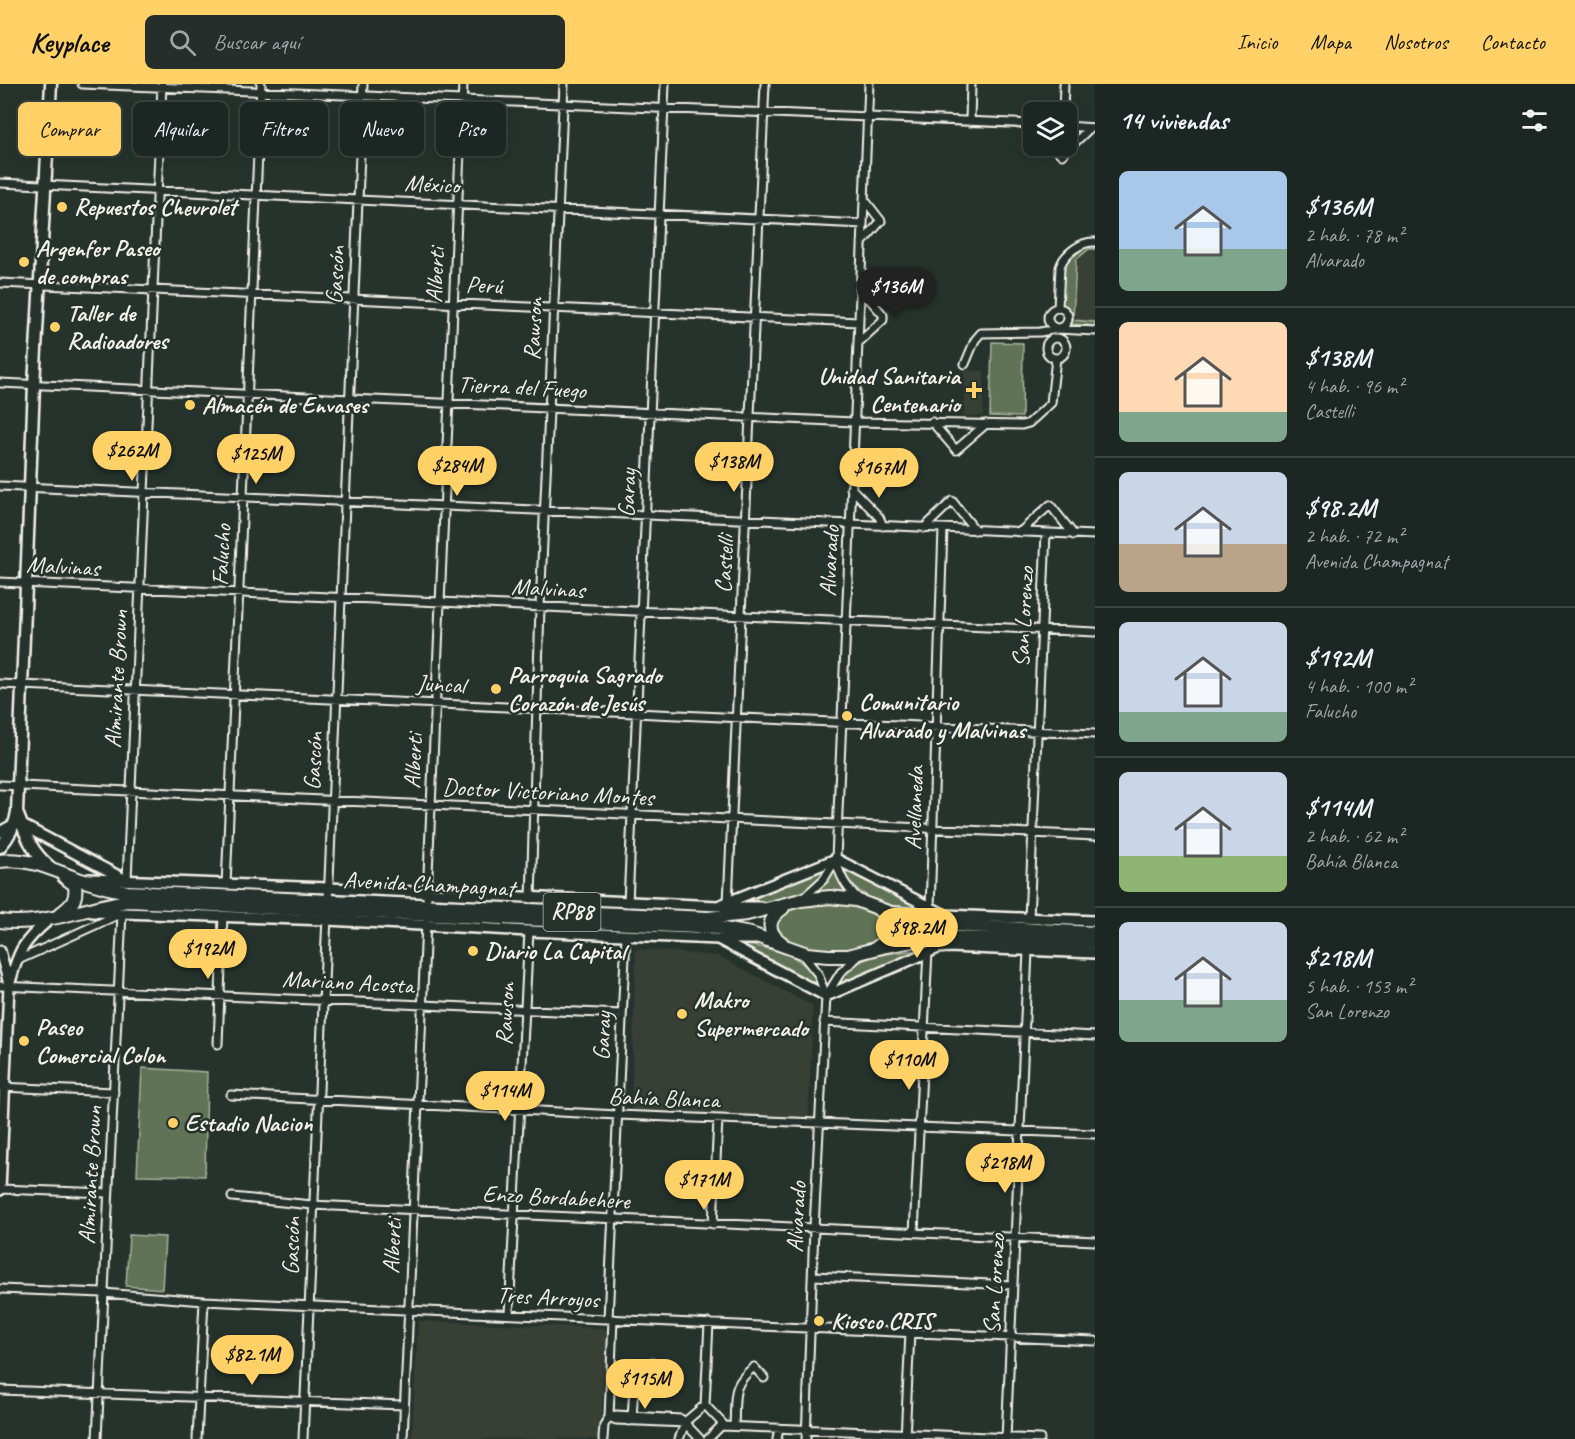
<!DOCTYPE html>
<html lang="es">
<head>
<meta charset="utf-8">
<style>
  :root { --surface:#1c2622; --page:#252e2a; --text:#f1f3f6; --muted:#a0a5a5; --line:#3a4340; --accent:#ffd166 }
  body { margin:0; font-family:Caveat,sans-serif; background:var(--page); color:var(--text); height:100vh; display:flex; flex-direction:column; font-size:22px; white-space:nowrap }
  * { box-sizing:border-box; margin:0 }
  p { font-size:20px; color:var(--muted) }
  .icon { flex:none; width:33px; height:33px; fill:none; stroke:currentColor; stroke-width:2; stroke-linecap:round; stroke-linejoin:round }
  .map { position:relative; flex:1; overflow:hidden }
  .panel { display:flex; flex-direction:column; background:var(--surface); width:480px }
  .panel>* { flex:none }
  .hud { position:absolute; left:18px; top:18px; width:570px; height:54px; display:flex; gap:12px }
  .fabs { position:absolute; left:1023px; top:18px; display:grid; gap:12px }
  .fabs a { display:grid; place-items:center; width:54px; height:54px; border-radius:9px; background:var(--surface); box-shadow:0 3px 15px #0003,0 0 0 2px var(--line); font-size:30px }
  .price { position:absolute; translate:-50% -51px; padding:0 14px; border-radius:21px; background:var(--accent); color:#111; font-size:20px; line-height:39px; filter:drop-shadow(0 2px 3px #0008) }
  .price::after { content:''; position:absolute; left:50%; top:36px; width:18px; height:14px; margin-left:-9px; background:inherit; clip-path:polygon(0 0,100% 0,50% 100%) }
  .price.active { background:#222; color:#fff }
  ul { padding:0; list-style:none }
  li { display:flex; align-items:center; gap:18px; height:150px; padding:0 24px }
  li+li { border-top:2px solid var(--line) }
  li span { display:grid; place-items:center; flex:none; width:168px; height:120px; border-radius:9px; color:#555 }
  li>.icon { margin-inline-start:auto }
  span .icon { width:72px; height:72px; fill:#fffc; stroke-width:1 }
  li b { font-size:26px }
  h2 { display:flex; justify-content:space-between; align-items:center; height:72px; padding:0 24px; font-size:26px }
  .pill { padding:0 21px; border-radius:9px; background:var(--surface); box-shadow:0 3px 15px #0003,0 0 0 2px var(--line); font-size:21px; line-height:54px }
  .pill.active { background:var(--accent); color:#111 }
  header { display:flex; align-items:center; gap:36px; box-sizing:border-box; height:84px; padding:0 30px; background:var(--accent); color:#111 }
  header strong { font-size:28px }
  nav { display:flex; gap:33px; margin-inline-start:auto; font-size:21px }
  .search { width:420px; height:54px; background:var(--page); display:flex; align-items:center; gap:15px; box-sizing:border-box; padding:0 21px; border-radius:9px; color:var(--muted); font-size:22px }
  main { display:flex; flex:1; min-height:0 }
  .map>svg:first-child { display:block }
  .built { fill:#374036 }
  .green { fill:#607356; stroke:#aab29f; stroke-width:1.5 }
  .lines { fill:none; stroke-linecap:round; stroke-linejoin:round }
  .street-casing { stroke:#f4f1e8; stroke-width:11 }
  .secondary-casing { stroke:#f4f1e8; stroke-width:14 }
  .primary-casing { stroke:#f4f1e8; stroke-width:15 }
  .highway-casing { stroke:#f4f1e8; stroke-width:16 }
  .street { stroke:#26332d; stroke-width:7 }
  .secondary { stroke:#26332d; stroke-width:9 }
  .primary { stroke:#26332d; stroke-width:10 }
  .highway { stroke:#26332d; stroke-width:12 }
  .poi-dot { fill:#ffd166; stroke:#26332d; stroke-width:2 }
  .labels { text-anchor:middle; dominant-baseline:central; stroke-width:5; stroke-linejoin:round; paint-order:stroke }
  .shield { fill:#26332d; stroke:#b6b8b0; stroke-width:1.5 }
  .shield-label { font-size:22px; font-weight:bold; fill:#f4f1e8 }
  .street-label { font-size:24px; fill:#f4f1e8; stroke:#26332d }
  .poi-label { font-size:24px; font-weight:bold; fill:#f4f1e8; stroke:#26332d; text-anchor:start }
</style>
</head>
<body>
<header>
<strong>Keyplace</strong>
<div class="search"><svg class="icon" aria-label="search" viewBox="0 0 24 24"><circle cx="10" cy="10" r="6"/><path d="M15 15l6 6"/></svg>Buscar aquí</div>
<nav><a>Inicio</a><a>Mapa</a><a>Nosotros</a><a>Contacto</a></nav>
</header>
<main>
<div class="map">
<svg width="1095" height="1355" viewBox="0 0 1095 1355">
  <rect width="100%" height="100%" fill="#26332d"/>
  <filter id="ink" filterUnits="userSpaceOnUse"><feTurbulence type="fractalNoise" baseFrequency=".0167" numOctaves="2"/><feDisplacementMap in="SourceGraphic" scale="12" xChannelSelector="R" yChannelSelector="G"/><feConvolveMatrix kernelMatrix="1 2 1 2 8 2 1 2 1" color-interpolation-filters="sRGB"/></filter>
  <g filter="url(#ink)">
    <path class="built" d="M1089,165H1095V238L1073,237L1076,176Z
      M965,287H984L983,332H964Z
      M636,865L718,872L813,922L808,1039L631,1028Z
      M420,1237L604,1244L607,1246L600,1355H412L418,1239Z"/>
    <path class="green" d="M1086,161H1095V165H1089L1076,176L1073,236L1095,238V242L1072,240L1070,229L1062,219L1065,180Z
      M992,258L1023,259L1022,333L990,332Z
      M828,781C812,814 772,820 739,819Z
      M835,781L840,796L848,810L811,811L824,800Z
      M841,781L924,826C893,824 851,815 841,781Z
      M817,818C841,818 864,819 883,836L884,851L871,861L850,867L814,866L786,856L775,845C778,823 798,823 817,818Z
      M893,834L1095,852L892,857Z
      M737,860C771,864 808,868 820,906Z
      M924,866L835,905C852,868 889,869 924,866Z
      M142,984L207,988L205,1092L137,1091Z
      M129,1151L165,1153L162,1205L126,1202Z"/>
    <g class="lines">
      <defs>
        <path id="street" d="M82,0L1034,40
          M1063,28L1064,0
          M970,38L971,0
          M1066,42L1095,44
          M1052,62L1062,71L1090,44
          M0,99L863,140
          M862,159L881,137L864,115
          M0,199L859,238
          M1058,224L1060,183C1064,170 1081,157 1095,158
          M1048 234a10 10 0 1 1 20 0a10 10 0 1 1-20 0Z
          M1046 264a10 10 0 1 1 20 0a10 10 0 1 1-20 0Z
          M858,259L883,236V231L860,204
          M965,280L975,256L981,249L1040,248L1058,245L1095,247
          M0,299L854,338L1022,341L1029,339L1051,319L1056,274
          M932,338L956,366L986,340
          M0,402L1095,451
          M851,404L879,433L883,442
          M924,444L952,417L975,446
          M1020,448L1050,421L1074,451
          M0,498L1095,548
          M0,600L1095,650
          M0,701L1095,752
          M127,796L162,0
          M226,801L261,0
          M427,813L463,0
          M803,814L824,795L836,775
          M858,814C845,803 839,791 836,775L869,0
          M531,815L540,523L564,0
          M328,819L363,0
          M628,819L665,0
          M728,819L765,0
          M930,825L943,445
          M1029,835L1046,449
          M802,870L818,890L826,912L814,1144L806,1355
          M16,877L122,829L97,1355
          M0,902L622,930
          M826,912L841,888L858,873
          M824,938L1095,952
          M218,960L223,832
          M0,1003L114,1008
          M231,1011L618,1031L1095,1050
          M0,1105L107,1109
          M232,1113L312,1121L1095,1157
          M713,1140L718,1035
          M914,1149L928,867
          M813,1192L1013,1201
          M0,1205L103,1209L204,1217L1095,1257
          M509,1230L529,847
          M608,1235L626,851
          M0,1306L404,1321
          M705,1321L709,1239
          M609,1333L616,1331L681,1335L700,1355
          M609,1333L616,1336L686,1339
          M629,1337L632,1332C634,1314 631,1286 652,1279L661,1286L663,1293L656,1298L640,1288
          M722,1342L1040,1355
          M734,1342C736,1314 730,1302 754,1283L764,1294
          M197,1355L204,1217
          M303,1355L327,833
          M403,1355L426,839
          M603,1355L604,1341L609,1333L613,1235
          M679,1355L686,1337L705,1321L723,1340L708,1355
          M777,1355L779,1344
          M905,1355L910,1248
          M1006,1355L1028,867"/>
        <path id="secondary" d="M22,741L124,795
          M0,748L16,739
          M89,795L328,804L718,822L836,775L945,831L1095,837
          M723,823H760
          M92,828L327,836L529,847L718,855L826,912L938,864L948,863L1095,869
          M893,828L936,831
          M720,855H755
          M0,867L9,900
          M0,1106L9,902C18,868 22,858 50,835"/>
        <path id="primary" d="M18,731C26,752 32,768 50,783
          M0,763C10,752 15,742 17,728L34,301L51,0"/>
        <path id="highway" d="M0,777C29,773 55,787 81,796C96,801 111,805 127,808L708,834L747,830L801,816L830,813L856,816L904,834L933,840L1095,849
          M60,830C72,821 77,816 75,801L64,793
          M0,837C43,843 86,823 128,817L718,844L751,850L807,870L828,872H848L886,862L933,853L1095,859
          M782,859C766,847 767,835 783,824
          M877,863C894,854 893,836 878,825"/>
      </defs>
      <use href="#street" class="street-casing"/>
      <use href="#secondary" class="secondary-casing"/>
      <use href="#primary" class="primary-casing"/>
      <use href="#highway" class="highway-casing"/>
      <use href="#street" class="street"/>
      <use href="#secondary" class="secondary"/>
      <use href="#primary" class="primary"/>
      <use href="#highway" class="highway"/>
    </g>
  </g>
  <g class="poi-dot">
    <circle cx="62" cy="123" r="6"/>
    <circle cx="24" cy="178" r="6"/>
    <circle cx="55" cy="243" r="6"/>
    <path d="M971 297h6v6h6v6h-6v6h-6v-6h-6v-6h6z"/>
    <circle cx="190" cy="321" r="6"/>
    <circle cx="496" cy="605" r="6"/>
    <circle cx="847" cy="632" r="6"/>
    <circle cx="473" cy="867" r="6"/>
    <circle cx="682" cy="930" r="6"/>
    <circle cx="24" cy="957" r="6"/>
    <circle cx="173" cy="1039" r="6"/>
    <circle cx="819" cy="1237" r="6"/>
  </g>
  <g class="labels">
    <rect class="shield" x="543.5" y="809" width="57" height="38" rx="4.5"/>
    <g class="shield-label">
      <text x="572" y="828">RP88</text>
    </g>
    <g class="street-label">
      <text transform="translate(432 100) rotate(3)">México</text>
      <text transform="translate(335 191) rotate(-87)">Gascón</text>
      <text transform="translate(435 191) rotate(-87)">Alberti</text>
      <text transform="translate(484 201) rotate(3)">Perú</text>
      <text transform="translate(533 245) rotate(-87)">Rawson</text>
      <text transform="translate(522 303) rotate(3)">Tierra del Fuego</text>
      <text transform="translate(627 409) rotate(-87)">Garay</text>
      <text transform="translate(221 471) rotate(-87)">Falucho</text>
      <text transform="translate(829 477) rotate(-87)">Alvarado</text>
      <text transform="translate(724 480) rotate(-87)">Castelli</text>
      <text transform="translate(63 482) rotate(3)">Malvinas</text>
      <text transform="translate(548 504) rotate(3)">Malvinas</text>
      <text transform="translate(1023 533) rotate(-87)">San Lorenzo</text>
      <text transform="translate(116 595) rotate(-87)">Almirante Brown</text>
      <text transform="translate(441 600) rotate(3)">Juncal</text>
      <text transform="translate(313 677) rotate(-87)">Gascón</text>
      <text transform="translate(413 677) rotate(-87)">Alberti</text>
      <text transform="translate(548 708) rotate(3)">Doctor Victoriano Montes</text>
      <text transform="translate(914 724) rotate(-88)">Avellaneda</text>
      <text transform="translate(429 800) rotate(3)">Avenida Champagnat</text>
      <text transform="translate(348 898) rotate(3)">Mariano Acosta</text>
      <text transform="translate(505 930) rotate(-87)">Rawson</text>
      <text transform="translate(602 952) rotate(-87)">Garay</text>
      <text transform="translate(664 1014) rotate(2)">Bahía Blanca</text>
      <text transform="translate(90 1091) rotate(-87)">Almirante Brown</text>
      <text transform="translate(556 1113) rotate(3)">Enzo Bordabehere</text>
      <text transform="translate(796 1133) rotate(-87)">Alvarado</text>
      <text transform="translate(291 1162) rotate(-88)">Gascón</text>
      <text transform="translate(392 1162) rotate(-87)">Alberti</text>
      <text transform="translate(994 1200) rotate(-87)">San Lorenzo</text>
      <text transform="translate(548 1213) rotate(3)">Tres Arroyos</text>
    </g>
    <g class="poi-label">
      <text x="74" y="123">Repuestos Chevrolet</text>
      <text x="36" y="164">Argenfer Paseo<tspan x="36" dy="28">de compras</tspan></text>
      <text x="67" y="229">Taller de<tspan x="67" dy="28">Radioadores</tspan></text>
      <text x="960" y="292" text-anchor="end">Unidad Sanitaria<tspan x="960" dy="28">Centenario</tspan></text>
      <text x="202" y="321">Almacén de Envases</text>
      <text x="508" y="591">Parroquia Sagrado<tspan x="508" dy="28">Corazón de Jesús</tspan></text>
      <text x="859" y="618">Comunitario<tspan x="859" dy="28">Alvarado y Malvinas</tspan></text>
      <text x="485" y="867">Diario La Capital</text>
      <text x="694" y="916">Makro<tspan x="694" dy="28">Supermercado</tspan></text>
      <text x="36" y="943">Paseo<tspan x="36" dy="28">Comercial Colon</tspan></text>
      <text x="185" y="1039">Estadio Nacion</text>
      <text x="831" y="1237">Kiosco CRIS</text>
    </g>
  </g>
</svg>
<div class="fabs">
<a><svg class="icon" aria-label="layers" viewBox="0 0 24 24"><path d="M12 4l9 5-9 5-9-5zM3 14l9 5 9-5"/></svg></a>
</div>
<b class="price active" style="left:896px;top:234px">$136M</b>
<b class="price" style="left:132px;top:398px">$262M</b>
<b class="price" style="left:256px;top:401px">$125M</b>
<b class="price" style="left:734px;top:409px">$138M</b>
<b class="price" style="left:457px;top:413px">$284M</b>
<b class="price" style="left:879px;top:415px">$167M</b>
<b class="price" style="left:917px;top:875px">$98.2M</b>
<b class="price" style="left:208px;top:896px">$192M</b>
<b class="price" style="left:909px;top:1007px">$110M</b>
<b class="price" style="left:505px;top:1038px">$114M</b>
<b class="price" style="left:1005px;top:1110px">$218M</b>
<b class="price" style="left:704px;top:1127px">$171M</b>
<b class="price" style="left:252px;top:1302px">$82.1M</b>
<b class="price" style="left:645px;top:1326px">$115M</b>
<div class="hud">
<a class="pill active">Comprar</a>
<a class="pill">Alquilar</a>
<a class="pill">Filtros</a>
<a class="pill">Nuevo</a>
<a class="pill">Piso</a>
</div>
</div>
<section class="panel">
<h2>14 viviendas<svg class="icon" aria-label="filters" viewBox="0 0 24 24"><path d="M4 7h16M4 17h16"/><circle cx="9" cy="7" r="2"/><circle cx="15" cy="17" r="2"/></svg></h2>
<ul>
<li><span style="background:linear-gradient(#a9c7e8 65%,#7fa58c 0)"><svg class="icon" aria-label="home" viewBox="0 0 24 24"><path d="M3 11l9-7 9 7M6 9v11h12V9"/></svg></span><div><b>$136M</b><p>2 hab. · 78 m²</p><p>Alvarado</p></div></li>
<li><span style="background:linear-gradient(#ffd9b3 75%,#7fa58c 0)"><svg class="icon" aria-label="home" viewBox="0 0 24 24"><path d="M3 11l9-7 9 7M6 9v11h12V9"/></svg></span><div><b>$138M</b><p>4 hab. · 96 m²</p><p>Castelli</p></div></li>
<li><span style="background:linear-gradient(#c9d6e8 60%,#b9a48a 0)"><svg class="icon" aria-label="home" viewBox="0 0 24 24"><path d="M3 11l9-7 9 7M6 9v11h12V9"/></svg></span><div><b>$98.2M</b><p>2 hab. · 72 m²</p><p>Avenida Champagnat</p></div></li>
<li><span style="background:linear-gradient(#c9d6e8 75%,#7fa58c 0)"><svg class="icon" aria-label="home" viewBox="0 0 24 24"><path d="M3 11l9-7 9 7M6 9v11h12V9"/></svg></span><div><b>$192M</b><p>4 hab. · 100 m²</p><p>Falucho</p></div></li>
<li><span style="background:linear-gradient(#c9d6e8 70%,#8fb573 0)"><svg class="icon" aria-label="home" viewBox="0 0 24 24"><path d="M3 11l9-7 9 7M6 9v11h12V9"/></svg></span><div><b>$114M</b><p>2 hab. · 62 m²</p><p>Bahía Blanca</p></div></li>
<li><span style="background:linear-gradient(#c9d6e8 65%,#7fa58c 0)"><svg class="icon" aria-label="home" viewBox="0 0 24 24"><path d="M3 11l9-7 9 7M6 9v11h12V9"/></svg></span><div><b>$218M</b><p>5 hab. · 153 m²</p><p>San Lorenzo</p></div></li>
</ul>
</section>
</main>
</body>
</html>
